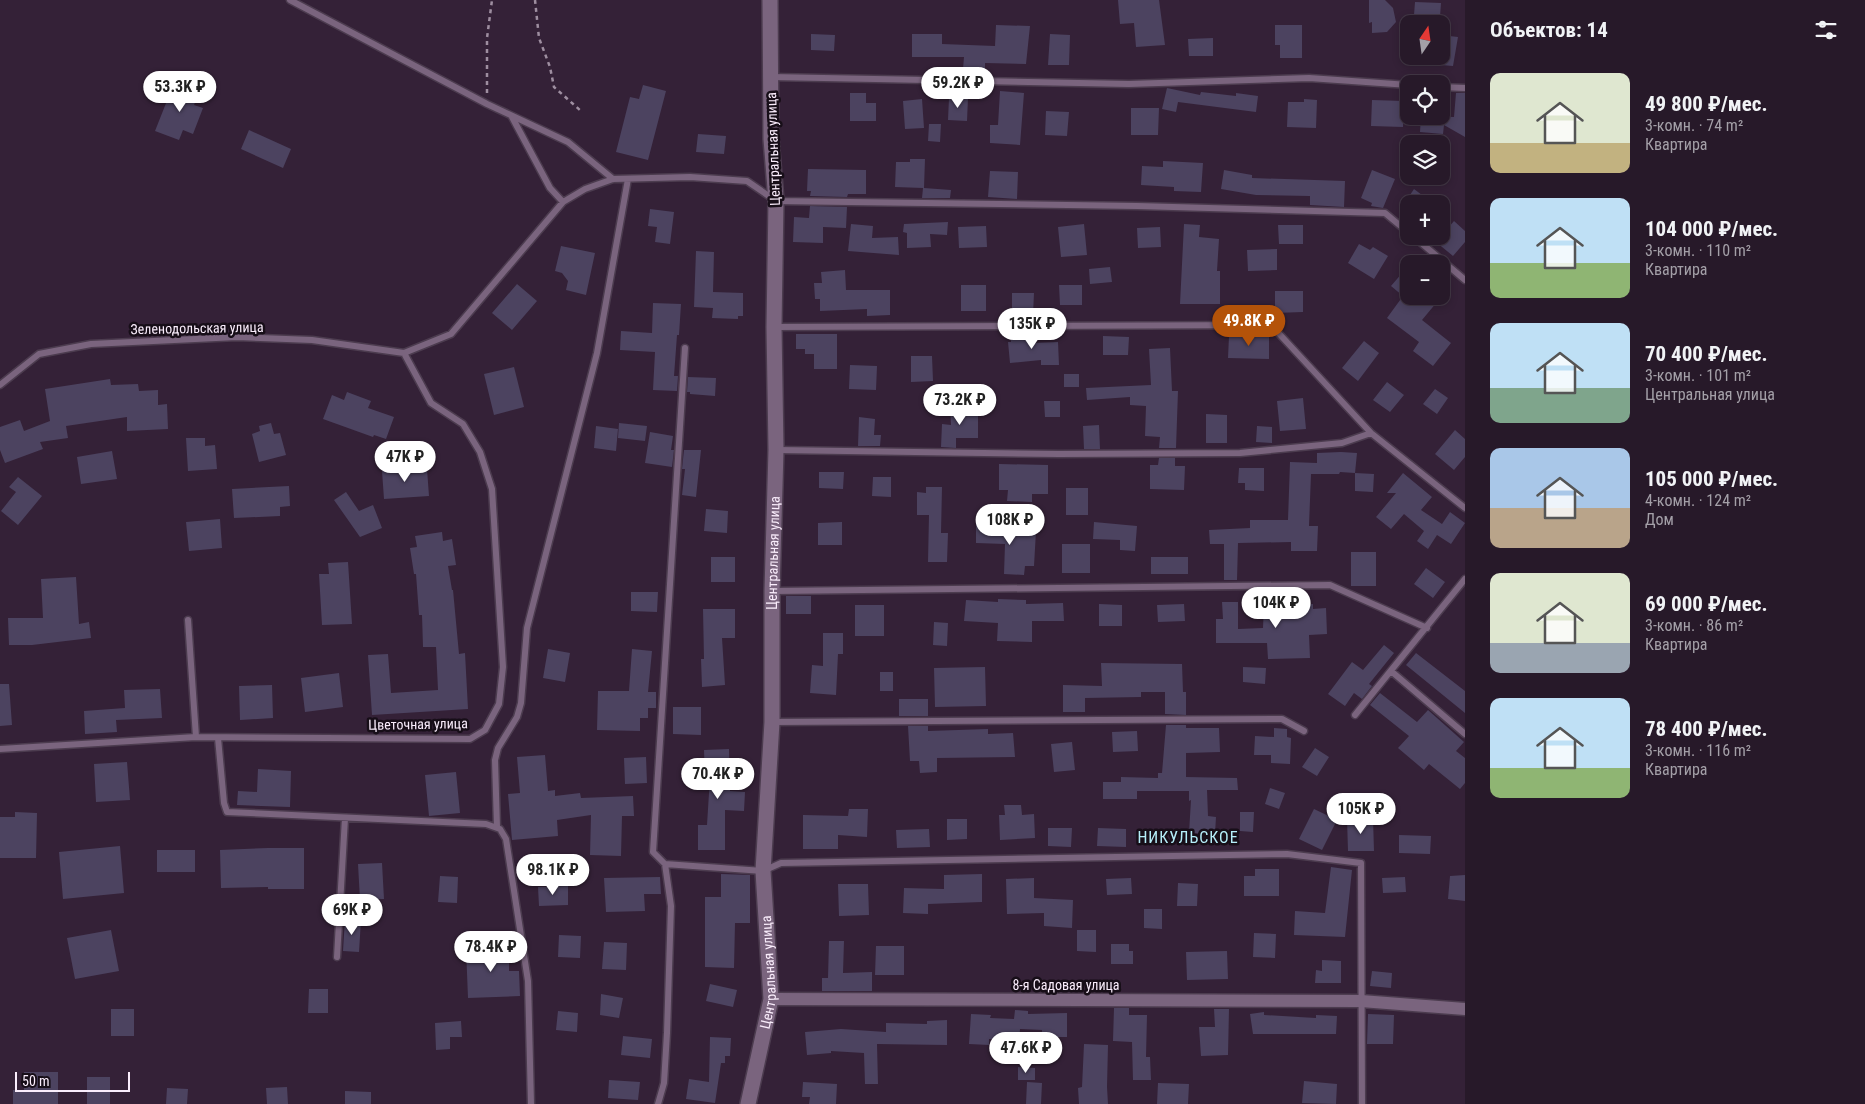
<!DOCTYPE html>
<html lang="ru">
<head>
<meta charset="utf-8">
<style>
  :root { --surface:#271929; --page:#2f2231; --text:#f1f3f6; --muted:#a4a0a8; --line:#433846; --accent:#b45309 }
  body { margin:0; font-family:"Roboto Condensed",sans-serif; background:var(--page); color:var(--text); height:100vh; display:flex; flex-direction:column; font-size:19px; white-space:nowrap }
  * { box-sizing:border-box; margin:0 }
  p { font-size:16px; color:var(--muted) }
  .icon { flex:none; width:28px; height:28px; fill:none; stroke:currentColor; stroke-width:2; stroke-linecap:round; stroke-linejoin:round }
  .map { position:relative; flex:1; overflow:hidden }
  .panel { display:flex; flex-direction:column; background:var(--surface); width:400px }
  .panel>* { flex:none }
  .needle { width:32px; rotate:13deg }
  .controls { position:absolute; left:1400px; top:15px; display:grid; gap:10px }
  .controls a { display:grid; place-items:center; width:50px; height:50px; border-radius:10px; background:var(--surface); box-shadow:0 2px 8px #0003,0 0 0 1px var(--line); font-size:25px }
  .scale { position:absolute; left:15px; bottom:12px; width:115px; box-sizing:border-box; padding-left:5px; border:2px solid #faedfc; border-top:0; font-size:14px; line-height:18px; white-space:nowrap; color:#faedfc; -webkit-text-stroke:4px #170e18; paint-order:stroke }
  .price { position:absolute; translate:-50% -42px; padding:0 11px; border-radius:18px; background:#fff; color:#222; font-size:16px; line-height:32px; filter:drop-shadow(0 1px 2px #0008) }
  .price::after { content:''; position:absolute; left:50%; top:30px; width:15px; height:11px; margin-left:-8px; background:inherit; clip-path:polygon(0 0,100% 0,50% 100%) }
  .price.selected { background:var(--accent); color:#fff }
  ul { padding:0; list-style:none }
  li { display:flex; align-items:center; gap:15px; height:125px; padding:0 25px }
  li span { display:grid; place-items:center; flex:none; width:140px; height:100px; border-radius:10px; color:#555 }
  li>.icon { margin-inline-start:auto }
  span .icon { width:60px; height:60px; fill:#fffc; stroke-width:1 }
  li b { font-size:21px }
  h2 { display:flex; justify-content:space-between; align-items:center; height:60px; padding:0 25px; font-size:21px }
  main { display:flex; flex:1; min-height:0 }
  .map>svg:first-child { display:block }
  .building { fill:#4c4360 }
  .lines { fill:none; stroke-linecap:round; stroke-linejoin:round }
  .lane-casing { stroke:#4c3c4f; stroke-width:9 }
  .street-casing { stroke:#4c3c4f; stroke-width:15 }
  .secondary-casing { stroke:#4c3c4f; stroke-width:18 }
  .path { stroke:#9e8ea0; stroke-width:2.5; stroke-dasharray:4 4; stroke-linecap:butt }
  .lane { stroke:#7a647e; stroke-width:6 }
  .street { stroke:#7a647e; stroke-width:12 }
  .secondary { stroke:#7a647e; stroke-width:15 }
  .labels { text-anchor:middle; dominant-baseline:central; stroke-width:5; stroke-linejoin:round; paint-order:stroke }
  .street-label { font-size:14px; fill:#faedfc; stroke:#170e18 }
  .quarter-label { font-size:16px; letter-spacing:1px; fill:#b5eef9; stroke:#170e18 }
</style>
</head>
<body>
<main>
<div class="map">
<svg width="1465" height="1104" viewBox="0 0 1465 1104">
  <rect width="100%" height="100%" fill="#342137"/>
  <path class="building" d="M1118,0H1159L1165,45L1136,47L1134,23L1120,24Z
    M1369,0H1385L1393,8L1396,22L1387,32L1372,33V22L1369,23Z
    M1415,2L1441,3L1440,17L1414,15Z
    M996,25L1030,26L1026,64L985,63V70L963,69L964,57H912V34H942V44L995,46Z
    M1275,25H1302V58H1280V45H1275Z
    M811,34L835,35L834,51L811,50Z
    M1050,34L1070,35L1069,65H1048Z
    M1441,35L1458,37L1453,66L1441,65Z
    M1213,38V56H1189L1188,39Z
    M174,83L199,93L194,105L203,108L193,134L183,130L179,140L155,131Z
    M643,85L666,91L648,160L616,152L630,97L639,99Z
    M1167,88L1200,95L1201,92L1236,96V93L1258,96L1256,112L1178,102L1176,112L1162,109Z
    M1000,91L1024,93L1020,145L990,143V125H998Z
    M850,93H866V103H876V121H850Z
    M1456,93H1465V137L1444,125L1443,134L1420,132L1421,116L1454,117Z
    M949,98H968L967,121L948,120Z
    M922,99L924,128L905,129L903,101Z
    M1304,99L1317,100L1316,128L1287,127L1288,102H1304Z
    M1372,100L1404,101L1403,127L1371,126Z
    M1131,108H1159L1158,135H1131Z
    M1046,111L1069,112L1067,136L1045,135Z
    M929,124H941L940,142L928,141Z
    M249,130L291,149L283,168L241,149Z
    M698,134L726,136L724,154L696,152Z
    M910,159H925L924,188L951,190L950,198H922L923,188L895,187L896,162H910Z
    M1163,161L1203,163L1201,192L1174,191V187L1141,185L1142,166L1163,167Z
    M808,169L866,170V194H848L847,197L810,196L811,191H807Z
    M1224,170L1252,175V178L1345,181L1344,207L1310,205V196L1256,195L1221,189Z
    M1372,170L1395,179L1383,208L1371,206L1372,203L1361,198Z
    M990,171L1018,172L1017,199L988,197Z
    M1414,189L1434,204H1404Z
    M810,206L847,207L846,228L823,227V243L793,242L794,217L809,218Z
    M650,209L674,212L670,244L655,242L657,227L648,226Z
    M1454,221L1465,231V242L1453,256L1436,242Z
    M948,222L947,235L930,234L931,247L907,248V233L903,232L904,224Z
    M851,224L873,226L872,238L898,237L899,255L848,251Z
    M1084,224L1087,255L1061,257L1058,227Z
    M1184,224L1200,225L1199,237L1219,239L1217,271H1220V304H1180Z
    M1278,225H1303V244H1279Z
    M986,226L987,247L959,248L958,227Z
    M1160,227L1161,247L1138,248L1137,228Z
    M1359,244L1370,250L1373,247L1388,256L1374,279L1348,263Z
    M561,246L595,253L586,295L566,290L568,281L562,273L555,271Z
    M1277,249V270L1248,271L1247,250Z
    M696,251L714,252L713,292L743,293V316H738V319L712,318L713,308L694,307Z
    M1409,265V296H1442L1422,320L1451,343L1433,366L1413,351L1419,342L1387,318L1403,296L1391,286Z
    M1110,267L1112,282L1090,284L1089,269Z
    M845,270L846,290H890V315L867,316V309L820,311V299H815L814,283H822L821,272Z
    M517,284L537,301L512,330L492,313Z
    M961,285H986V311H961Z
    M1059,285H1082V305H1060Z
    M1275,291H1303V312L1275,313Z
    M1012,293H1034L1033,315H1030V321H1012Z
    M653,303L681,304L679,335H677L674,376H678L677,391L653,390L655,352L620,350L621,331L652,333Z
    M1010,331H1031L1032,343L1058,342L1059,365H1041V360L1010,363L1008,342H1011Z
    M1246,331H1259V336L1269,337V359L1228,358L1229,336L1246,337Z
    M796,334H837V369H814V354H805V349H796Z
    M1103,336L1129,337L1128,355H1103Z
    M1364,341L1379,353L1358,381L1342,368Z
    M1170,348L1172,391H1178L1176,448H1159L1160,437L1145,436L1146,406L1130,405V397L1087,400L1086,388L1151,385L1149,349Z
    M911,356H932L933,381L911,382Z
    M850,365L877,366L876,390L849,389Z
    M514,367L524,407L494,415L484,374Z
    M1064,374H1079V387H1064Z
    M688,377L716,378L715,396L690,394V392H687Z
    M110,379L111,385L138,384L139,391L158,390V405L167,404L168,429L127,431V417L66,426L68,438L40,442L43,449L5,463L0,450V427L20,420L24,431L50,421L45,389Z
    M1387,382L1404,395L1390,412L1373,400Z
    M1435,389L1448,398L1437,414L1423,404Z
    M347,392L371,401L368,408L394,417L386,439L374,435L373,437L323,419L332,395L344,400Z
    M1303,398L1306,429L1280,431L1277,401Z
    M1044,401H1060V417H1045Z
    M950,406H978V438H956V448L941,447L942,424L951,425Z
    M1206,414L1227,415V443H1206Z
    M859,417L875,419L874,435H881L880,446H858Z
    M271,423L274,434L280,433L286,455L259,462L252,434L260,431L259,426Z
    M619,423L647,426L645,441L618,438Z
    M1099,425L1100,449H1084L1083,426Z
    M596,426L618,429L616,451L594,448Z
    M1257,426L1272,427V443L1256,442Z
    M1455,430L1465,439V457L1454,470L1435,454Z
    M650,432L673,436L671,450H674L672,467L645,463Z
    M186,438H205V446L215,445L217,469L188,471Z
    M684,450H701L696,497L682,495L685,469H682Z
    M112,451L117,479L81,484L77,457Z
    M1341,452L1357,453L1355,473L1340,472L1339,474H1311L1309,526H1318L1317,551H1291V542L1238,543L1237,580H1224V544H1210L1209,530L1250,528V520H1288L1290,462L1317,463V453Z
    M1159,458H1175V466H1185L1184,490L1150,489V465H1158Z
    M999,464L1048,465V494H1032V502L1007,501L1008,490H999Z
    M415,467V470L427,469L429,496L384,499L382,471Z
    M1239,468H1264V491L1245,490V483H1238Z
    M819,472H844L843,489L819,488Z
    M1355,473L1374,474L1373,492L1355,491Z
    M1403,473L1432,497L1421,510L1442,524L1450,512L1465,523L1451,544L1437,535L1428,549L1417,541L1424,531L1404,514L1391,529L1376,517L1396,493H1387Z
    M18,477L42,496L18,525L1,511L16,492L9,487Z
    M873,477H891V497L872,496Z
    M289,486L290,506L280,507V516L234,518L232,489Z
    M926,487H942L941,533H948L947,562H928L929,515H917V492L926,493Z
    M1066,488H1088V515H1066Z
    M346,492L359,511L373,505L382,528L360,537L334,500Z
    M706,509L728,511L727,533L704,531Z
    M220,519L222,548L189,551L186,522Z
    M976,521L993,522V528L1036,531L1034,566H1025L1024,575L1004,574L1005,544L976,543Z
    M842,522V545H818V523Z
    M1094,522L1137,526L1135,551L1120,550V540L1093,539Z
    M442,532L443,541L452,539L456,565L448,566L452,590H453L459,654L465,653L468,709L372,715L368,655L388,654L391,693L438,690L436,647H423L422,615H419L416,574H414L410,548L417,547L415,536Z
    M1062,544H1090V573H1062Z
    M1351,552H1376V586H1351Z
    M711,557H735V582H711Z
    M1151,557H1188V574H1151Z
    M348,562L352,624L322,625L319,574H329L328,563Z
    M1426,568L1445,582L1433,598L1414,584Z
    M76,577L79,624L89,622L91,638L32,645H9L8,618H43L41,579Z
    M631,592H658L657,612L631,611Z
    M786,596H811V614H786Z
    M998,599L1026,600V604L1063,603L1064,621H1032V642L997,641L998,623L964,621L966,600L998,602Z
    M1222,602H1238V629L1263,628L1264,603L1280,604V605L1313,604V609L1326,608L1327,634L1309,635L1310,658L1268,659L1267,643H1216V619H1223Z
    M1099,604L1122,605V626H1099Z
    M1184,604L1185,621L1158,622L1157,605Z
    M855,605H884V636H855Z
    M703,609H735V638H722L725,685L702,687L701,659H704Z
    M934,622L948,623L947,646L933,645Z
    M823,633H843V654H838L836,695L810,693L812,665L823,666Z
    M1384,645L1394,653L1369,684L1372,686L1362,699L1354,693L1345,706L1328,694L1352,662L1363,670Z
    M548,649L570,653L565,682L543,678Z
    M632,649L652,651L648,692H656V708H648V718H640V731L597,730L598,691H629Z
    M1416,653L1465,691V713L1406,665Z
    M1101,663L1182,664L1183,692H1186V715L1165,714V692H1141V697L1085,698V712H1063V685L1102,686Z
    M985,667L986,706L935,707L934,668Z
    M1243,667L1266,668L1265,684L1243,682Z
    M880,672H893V691H880Z
    M339,673L343,707L305,712L301,678Z
    M0,684H9L12,725L0,726Z
    M272,685L273,718L240,720L239,686Z
    M160,689L162,718L116,720L117,732L85,734L84,711L125,708L124,690Z
    M1380,693L1417,722L1428,710L1464,742L1456,751L1465,758V783L1460,789L1429,764L1424,770L1398,748L1409,736L1370,705Z
    M899,699H928V716H899Z
    M673,707H701V735L673,734Z
    M1166,725H1186V728H1219L1220,752L1186,753V777L1237,778L1238,790H1207L1208,816L1216,817L1215,834L1189,833L1191,800L1189,801V791H1137V799H1103V782H1121V777L1158,778V773H1162Z
    M908,726H928V731L988,729V734L1013,733L1015,757L937,758V772L920,773L919,761H910Z
    M1274,728L1287,729V737L1291,738L1290,764L1271,763V755H1254L1255,736L1274,737Z
    M1137,731L1138,751L1113,752L1112,732Z
    M1072,742L1075,770L1054,772L1051,744Z
    M1315,748L1329,757L1317,776L1302,767Z
    M729,749L730,791L745,792L744,811L725,810V850H698V825H707L710,777H705L704,750Z
    M545,755L548,791L555,790V796L580,793L581,798L633,796L634,816H622L621,856L590,855L591,815L557,820L558,836L512,840L508,794L520,793L517,757Z
    M646,757L647,783L625,784L624,758Z
    M127,762L130,800L96,802L94,764Z
    M258,769L291,771L290,807L237,805L238,791L257,792Z
    M456,772L460,813L429,816L425,775Z
    M1270,788L1285,793L1279,809L1265,804Z
    M1004,805H1021L1022,815L1034,814L1035,838L1000,840L999,815H1005Z
    M849,809H868L867,837L838,835V849H803V815L848,816Z
    M1314,809L1337,820L1322,850L1299,839Z
    M15,812L37,813L36,858H0V817H15Z
    M1240,812H1254L1253,832L1240,831Z
    M1373,818L1374,851H1348L1347,819Z
    M947,819H967V839L947,840Z
    M1048,828H1072L1071,847L1048,846Z
    M1098,828L1126,829V847L1097,846Z
    M929,829L930,847L897,848L896,830Z
    M1399,835L1431,836L1430,854L1399,853Z
    M120,846L124,893L63,899L59,852Z
    M268,848H304V889H268V887L221,888L220,850Z
    M157,850H195V872H157Z
    M382,863L384,899L360,900L358,864Z
    M1331,867L1352,870L1345,937L1294,935L1295,911L1325,913Z
    M1255,869H1279V896H1244V876H1255Z
    M721,874L750,875V923H735L734,968L705,967V897H721Z
    M982,874V902L928,904V914L903,913L904,888L944,889V875Z
    M1465,875V901L1448,899L1450,876Z
    M440,876L458,877L457,903L438,902Z
    M660,877L661,894H644L645,911L606,912L604,878Z
    M1405,877L1406,892L1383,893L1382,878Z
    M1034,878V898L1073,900L1072,928L1044,926V913L1007,914L1006,879Z
    M1131,878L1132,894L1107,895L1106,879Z
    M1178,883L1198,884L1197,906H1177Z
    M838,884H868L869,915L839,916Z
    M568,886V905L539,906L538,887Z
    M1144,909H1162V929L1144,928Z
    M345,919L361,920L359,952L343,951Z
    M111,930L119,971L75,979L67,938Z
    M1077,930H1096V952L1077,951Z
    M1254,933L1276,934L1275,958L1253,957Z
    M559,935L581,936L580,958L558,957Z
    M829,941H844L843,973L872,972V991H822V978H828Z
    M604,942L627,943L626,970L602,969Z
    M1111,944H1129V951H1133V964H1111Z
    M509,946V971H519L520,996L468,998L466,948Z
    M876,946H904V975H875Z
    M1227,951L1228,979L1187,980L1186,952Z
    M1322,960L1341,961V983H1315L1316,970L1322,971Z
    M1372,971L1392,973L1391,988L1370,986Z
    M710,984L737,990L733,1007L706,1001Z
    M309,989H328V1013H308Z
    M601,994L623,998L619,1018L600,1015Z
    M1114,1008H1129V1015H1147L1146,1057H1150L1151,1080H1133L1132,1042L1113,1041Z
    M111,1009H134V1036H111Z
    M1214,1009H1229L1228,1055L1201,1056L1199,1027H1215Z
    M1015,1010L1028,1011V1014L1067,1013V1037H1042V1030L1020,1029L1019,1041L989,1039V1045L969,1044L971,1014L991,1015L990,1018L1014,1019Z
    M558,1011L578,1013L577,1032L556,1030Z
    M1264,1012V1015L1316,1018V1015L1337,1016L1336,1034H1253L1250,1014Z
    M1368,1014L1394,1015L1393,1044H1367Z
    M947,1020V1045L877,1044L878,1084H865L864,1053L831,1051V1053L807,1055L805,1032L841,1029L886,1032V1023L927,1024V1021Z
    M461,1021L462,1037H450V1049L436,1050L435,1023Z
    M623,1036L652,1039L650,1058L621,1055Z
    M710,1037L731,1038L730,1056H725V1063H721L715,1103L686,1099L689,1079L709,1082Z
    M1084,1044L1108,1045L1107,1087L1108,1104H1079L1078,1088L1082,1087Z
    M1018,1067L1035,1068V1080H1018Z
    M24,1072H58V1104H13V1090H24Z
    M87,1077H110V1104H87Z
    M609,1080L640,1082L638,1100L608,1098Z
    M1304,1081L1337,1084L1336,1104L1302,1103Z
    M803,1082L837,1084L836,1104H809L810,1097H802Z
    M1027,1082L1042,1083L1041,1104H1026Z
    M1158,1083L1189,1084L1188,1104H1157Z
    M287,1087L288,1104H267L266,1088Z
    M167,1088L188,1089L187,1104H166Z
    M345,1091L371,1092V1104H345Z"/>
  <g class="lines">
    <defs>
      <path id="lane" d="M290,0L487,104L568,142L613,179
        M771,77L1129,84L1309,78L1409,85
        M1441,87L1465,88
        M512,117L550,188L563,202
        M1413,236L1465,280
        M774,327L1271,325L1371,433L1465,508
        M685,348L653,852L665,864L763,871L781,863L1287,854L1361,863L1362,1104
        M404,353L451,334L563,202L585,189L613,179L690,177L747,181L776,201L1137,206L1385,213L1409,233
        M0,385L39,354L91,344L237,337L312,340L404,353
        M777,450L1059,454L1240,453L1342,443L1371,433
        M773,591L1330,585L1427,628
        M188,620L196,737
        M1391,671L1465,734
        M1355,715L1465,579
        M772,722L1282,719L1304,731
        M218,738L224,803L227,812L486,824L500,829L506,839L528,981L531,1104
        M0,749L196,737L470,739L485,730L499,704L503,667L492,489L480,452L463,424L431,403L404,353
        M497,827L495,760L498,748L517,717L521,703L527,628L597,353L628,179
        M337,957L345,818
        M658,1104L664,1083L667,1033L671,906L665,864"/>
      <path id="street" d="M771,999L1361,1001L1465,1009"/>
      <g id="secondary">
        <path id="s1" d="M748,1104L771,999L763,871L772,722V591L776,450L774,327L776,201L771,139L770,0"/>
      </g>
    </defs>
    <use href="#lane" class="lane-casing"/>
    <use href="#street" class="street-casing"/>
    <use href="#secondary" class="secondary-casing"/>
    <path class="path" d="M535,0L539,38L550,67L554,87L581,111
      M487,93V38L492,0"/>
    <use href="#lane" class="lane"/>
    <use href="#street" class="street"/>
    <use href="#secondary" class="secondary"/>
  </g>
  <g class="labels">
    <g class="street-label">
      <text transform="translate(773 149) rotate(-92)">Центральная улица</text>
      <text transform="translate(197 328) rotate(-1)">Зеленодольская улица</text>
      <text stroke="none"><textPath href="#s1" startOffset="554">Центральная улица</textPath></text>
      <text transform="translate(418 724) rotate(-1)">Цветочная улица</text>
      <text stroke="none"><textPath href="#s1" startOffset="134">Центральная улица</textPath></text>
      <text x="1066" y="985">8-я Садовая улица</text>
    </g>
    <g class="quarter-label">
      <text x="1188" y="837">НИКУЛЬСКОЕ</text>
    </g>
  </g>
</svg>
<div class="controls">
<a><svg class="needle" viewBox="-14 -14 28 28"><path d="M0-13l5 13h-10z" fill="#e53935"/><path d="M0 13l5-13h-10z" fill="#a4a0a8"/></svg></a>
<a><svg class="icon" aria-label="locate" viewBox="0 0 24 24"><circle cx="12" cy="12" r="6"/><path d="M12 2v4M12 18v4M2 12h4M18 12h4"/></svg></a>
<a><svg class="icon" aria-label="layers" viewBox="0 0 24 24"><path d="M12 4l9 5-9 5-9-5zM3 14l9 5 9-5"/></svg></a>
<a>+</a>
<a>−</a>
</div>
<div class="scale">50 m</div>
<b class="price" style="left:958px;top:109px">59.2K ₽</b>
<b class="price" style="left:180px;top:113px">53.3K ₽</b>
<b class="price selected" style="left:1249px;top:347px">49.8K ₽</b>
<b class="price" style="left:1032px;top:350px">135K ₽</b>
<b class="price" style="left:960px;top:426px">73.2K ₽</b>
<b class="price" style="left:405px;top:483px">47K ₽</b>
<b class="price" style="left:1010px;top:546px">108K ₽</b>
<b class="price" style="left:1276px;top:629px">104K ₽</b>
<b class="price" style="left:718px;top:800px">70.4K ₽</b>
<b class="price" style="left:1361px;top:835px">105K ₽</b>
<b class="price" style="left:553px;top:896px">98.1K ₽</b>
<b class="price" style="left:352px;top:936px">69K ₽</b>
<b class="price" style="left:491px;top:973px">78.4K ₽</b>
<b class="price" style="left:1026px;top:1074px">47.6K ₽</b>
</div>
<section class="panel">
<h2>Объектов: 14<svg class="icon" aria-label="filters" viewBox="0 0 24 24"><path d="M4 7h16M4 17h16"/><circle cx="9" cy="7" r="2"/><circle cx="15" cy="17" r="2"/></svg></h2>
<ul>
<li><span style="background:linear-gradient(#dfe7d0 70%,#c2b280 0)"><svg class="icon" aria-label="home" viewBox="0 0 24 24"><path d="M3 11l9-7 9 7M6 9v11h12V9"/></svg></span><div><b>49 800 ₽/мес.</b><p>3-комн. · 74 m²</p><p>Квартира</p></div></li>
<li><span style="background:linear-gradient(#bfe0f5 65%,#8fb573 0)"><svg class="icon" aria-label="home" viewBox="0 0 24 24"><path d="M3 11l9-7 9 7M6 9v11h12V9"/></svg></span><div><b>104 000 ₽/мес.</b><p>3-комн. · 110 m²</p><p>Квартира</p></div></li>
<li><span style="background:linear-gradient(#bfe0f5 65%,#7fa58c 0)"><svg class="icon" aria-label="home" viewBox="0 0 24 24"><path d="M3 11l9-7 9 7M6 9v11h12V9"/></svg></span><div><b>70 400 ₽/мес.</b><p>3-комн. · 101 m²</p><p>Центральная улица</p></div></li>
<li><span style="background:linear-gradient(#a9c7e8 60%,#b9a48a 0)"><svg class="icon" aria-label="home" viewBox="0 0 24 24"><path d="M3 11l9-7 9 7M6 9v11h12V9"/></svg></span><div><b>105 000 ₽/мес.</b><p>4-комн. · 124 m²</p><p>Дом</p></div></li>
<li><span style="background:linear-gradient(#dfe7d0 70%,#9aa5b1 0)"><svg class="icon" aria-label="home" viewBox="0 0 24 24"><path d="M3 11l9-7 9 7M6 9v11h12V9"/></svg></span><div><b>69 000 ₽/мес.</b><p>3-комн. · 86 m²</p><p>Квартира</p></div></li>
<li><span style="background:linear-gradient(#bfe0f5 70%,#8fb573 0)"><svg class="icon" aria-label="home" viewBox="0 0 24 24"><path d="M3 11l9-7 9 7M6 9v11h12V9"/></svg></span><div><b>78 400 ₽/мес.</b><p>3-комн. · 116 m²</p><p>Квартира</p></div></li>
</ul>
</section>
</main>
</body>
</html>
